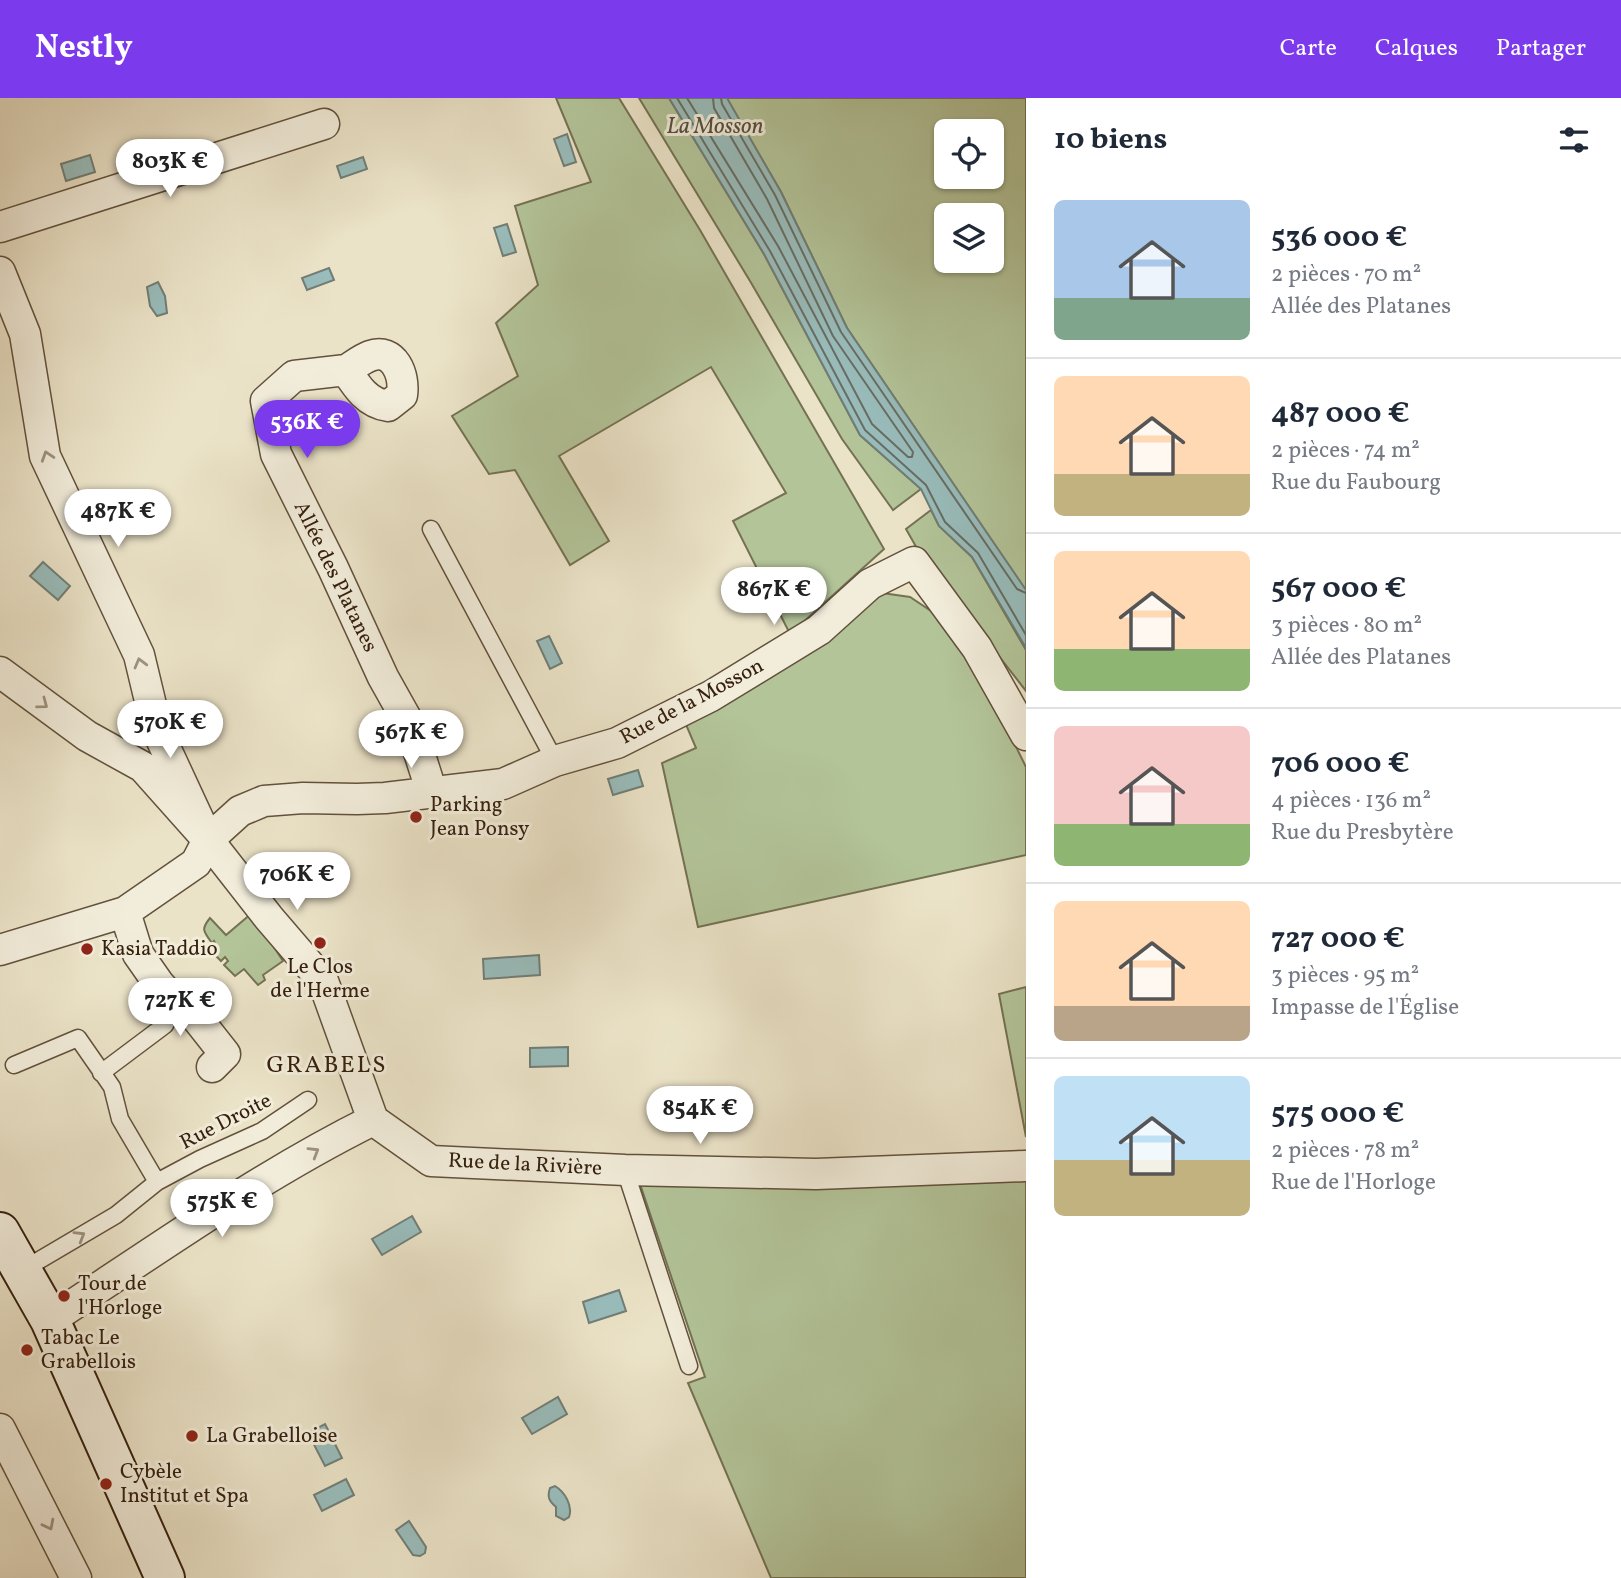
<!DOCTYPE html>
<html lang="fr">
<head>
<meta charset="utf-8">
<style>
  :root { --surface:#fff; --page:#f2f2f3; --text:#1f2937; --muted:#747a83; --line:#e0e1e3; --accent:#7c3aed }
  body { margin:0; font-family:Vollkorn,serif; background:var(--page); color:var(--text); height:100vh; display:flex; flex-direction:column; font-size:26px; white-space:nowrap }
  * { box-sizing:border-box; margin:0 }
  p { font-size:23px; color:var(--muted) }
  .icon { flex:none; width:38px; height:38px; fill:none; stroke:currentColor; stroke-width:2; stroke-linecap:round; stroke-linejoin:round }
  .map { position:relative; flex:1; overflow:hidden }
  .panel { display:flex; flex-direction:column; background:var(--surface); width:595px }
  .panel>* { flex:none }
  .buttons { position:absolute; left:934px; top:21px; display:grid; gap:14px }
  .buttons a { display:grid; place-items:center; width:70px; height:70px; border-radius:10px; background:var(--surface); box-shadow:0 2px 5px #0004; font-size:35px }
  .price { position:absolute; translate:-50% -60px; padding:0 16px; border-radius:24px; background:#fff; color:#222; font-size:23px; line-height:46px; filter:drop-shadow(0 2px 4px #0008) }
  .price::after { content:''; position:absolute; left:50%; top:42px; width:21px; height:16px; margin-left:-10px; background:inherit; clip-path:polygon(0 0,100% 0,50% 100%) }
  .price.on { background:var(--accent); color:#fff }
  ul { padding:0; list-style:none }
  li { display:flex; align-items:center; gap:21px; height:175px; padding:0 28px }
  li+li { border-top:2px solid var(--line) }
  li span { display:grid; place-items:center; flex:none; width:196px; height:140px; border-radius:10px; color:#555 }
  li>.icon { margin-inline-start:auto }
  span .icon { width:84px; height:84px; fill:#fffc; stroke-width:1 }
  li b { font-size:30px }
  h2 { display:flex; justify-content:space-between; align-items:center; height:84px; padding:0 28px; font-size:30px }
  header { display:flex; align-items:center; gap:42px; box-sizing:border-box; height:98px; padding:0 35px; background:var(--accent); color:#fff }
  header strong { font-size:33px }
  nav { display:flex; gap:38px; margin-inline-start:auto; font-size:24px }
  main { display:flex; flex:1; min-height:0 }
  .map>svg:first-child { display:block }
  .green { fill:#b3c499; stroke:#747253; stroke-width:2; fill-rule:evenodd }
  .water { fill:#99bdbc; stroke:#717e76; stroke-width:2 }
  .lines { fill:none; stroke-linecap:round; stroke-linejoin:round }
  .shore { stroke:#676e64; stroke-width:2 }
  .lane-casing { stroke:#62513c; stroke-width:19 }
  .street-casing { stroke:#62513c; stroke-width:33 }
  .secondary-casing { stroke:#35200d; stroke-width:42 }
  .lane { stroke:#f2eddb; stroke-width:16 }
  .street { stroke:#f2eddb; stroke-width:30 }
  .secondary { stroke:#f2eddb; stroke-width:38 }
  .oneway { stroke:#9d917e }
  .poi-dot { fill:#8f2418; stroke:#f2eddb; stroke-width:2.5 }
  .labels { text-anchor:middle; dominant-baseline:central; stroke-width:6; stroke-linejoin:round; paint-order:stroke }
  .street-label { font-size:21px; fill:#35200d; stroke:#f2eddb }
  .poi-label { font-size:21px; fill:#35200d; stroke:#f2eddb; text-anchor:start }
  .water-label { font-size:23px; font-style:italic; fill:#534f42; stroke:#f2eddb }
  .quarter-label { font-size:24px; letter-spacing:2px; fill:#35200d; stroke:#f2eddb }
</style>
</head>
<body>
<header>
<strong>Nestly</strong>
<nav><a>Carte</a><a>Calques</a><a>Partager</a></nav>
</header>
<main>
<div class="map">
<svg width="1026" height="1480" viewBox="0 0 1026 1480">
  <rect width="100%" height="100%" fill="#ebe3c8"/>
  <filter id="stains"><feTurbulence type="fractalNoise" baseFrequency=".00286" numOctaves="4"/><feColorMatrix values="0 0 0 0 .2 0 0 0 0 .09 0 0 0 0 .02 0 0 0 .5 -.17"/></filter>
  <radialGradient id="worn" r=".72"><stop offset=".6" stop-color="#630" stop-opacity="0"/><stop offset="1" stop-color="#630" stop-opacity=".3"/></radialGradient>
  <path class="green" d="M556,0H619L700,132L884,451L790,536L733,423L786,395L711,269L559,358L609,443L570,467L515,372L489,376L452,318L518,278L496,225L538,187L515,108L591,84Z
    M639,0H669L764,156L860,337L921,391L893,412L842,341L750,183Z
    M726,0H1026V493L847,230L781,94ZM947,33H992V79H947ZM947,117H992V163H947Z
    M931,412L939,428L972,459L1026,552V593L923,461L906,431Z
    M882,495L910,499L937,517L964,543L1026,669V757L698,829L662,665L696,650L684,622Z
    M252,815L283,863L263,877L265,882L258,887L244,871L235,878L224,867L228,863L225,859L221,863L209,851L215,845L214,843L212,845C203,833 201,831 210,820L226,837Z
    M1026,889V1039L999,896Z
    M1026,1075V1480H771L688,1285L705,1279L639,1083Z"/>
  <path class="water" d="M669,0H727L781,94L847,230L1026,492V550L972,459L939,428L921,391L860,337L764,156Z
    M567,36L576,64L564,68L554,41Z
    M90,57L95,74L66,83L61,66Z
    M363,59L367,71L341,80L337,68Z
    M507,126L516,154L503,158L494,130Z
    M329,170L334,182L307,192L302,180Z
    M158,184L165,198L167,215L157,218L150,208L147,189Z
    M43,464L70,488L58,502L30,478Z
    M549,538L562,565L550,571L537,543Z
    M638,672L643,688L613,697L608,681Z
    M539,857L540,877L484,881L483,861Z
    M568,949V968L530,969V950Z
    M412,1118L421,1134L382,1157L372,1141Z
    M619,1192L626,1213L589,1225L583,1204Z
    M558,1299L567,1316L532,1336L522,1320Z
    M325,1326L342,1360L325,1368L308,1335Z
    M346,1381L354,1397L322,1413L314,1397Z
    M555,1388C565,1394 573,1408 569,1419L564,1422L556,1418V1409C549,1403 547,1399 550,1390Z
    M409,1423L426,1449L425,1455L420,1458L413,1457L396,1432Z"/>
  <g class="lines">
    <path class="shore" d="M677,0L770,153L865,332L926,387L945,424L978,455L1026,537
      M687,0L778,148L872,326L908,359H912L913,354L833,238L767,101L714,10L713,0
      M721,0L722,6L775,97L841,234L1017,491L1026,495"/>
    <defs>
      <path id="lane" d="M431,431L555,663
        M14,967L78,940L112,989L120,1021L157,1084
        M101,975L165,927L176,905
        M625,1072L689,1268
        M21,1173L116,1117L157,1084L200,1061L262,1033L308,1002"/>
      <path id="street" d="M0,129L324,26
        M0,174L25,236L45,358L139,557L157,632L208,742
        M346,272C353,268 362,261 370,258C394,249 405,277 402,297L388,308C367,305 357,289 346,272L294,278L266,303L276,356L333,470L383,579L411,629L432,695
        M0,574L87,638L143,669L208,742L269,820L323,883L373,1022
        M125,814L138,856L159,886L176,905L188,909L225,956L212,969
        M0,852L125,814L196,765L208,742L240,713L264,703L303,700L357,701L385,700L503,686L555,663L617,645L711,598L819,532L870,486L914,464L977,550L1026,637
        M373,1022L431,1063L625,1072L816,1076L1026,1068
        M50,1222C155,1153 260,1078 373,1022
        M0,1331L76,1480"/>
      <path id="secondary" d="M0,1134L50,1222L165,1480"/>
    </defs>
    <use href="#lane" class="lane-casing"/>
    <use href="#street" class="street-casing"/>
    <use href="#secondary" class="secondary-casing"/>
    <use href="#lane" class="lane"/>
    <use href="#street" class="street"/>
    <use href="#secondary" class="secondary"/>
  </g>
  <defs><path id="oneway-chevron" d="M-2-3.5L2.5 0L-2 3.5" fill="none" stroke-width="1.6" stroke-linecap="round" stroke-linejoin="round" transform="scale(1.75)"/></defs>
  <g class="oneway">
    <use href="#oneway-chevron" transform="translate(47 358) rotate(-108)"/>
    <use href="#oneway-chevron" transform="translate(140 565) rotate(-105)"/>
    <use href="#oneway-chevron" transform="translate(43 606) rotate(37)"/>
    <use href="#oneway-chevron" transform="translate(314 1054) rotate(-31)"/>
    <use href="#oneway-chevron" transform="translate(80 1138) rotate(-31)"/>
    <use href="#oneway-chevron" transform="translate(49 1427) rotate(63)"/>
  </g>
  <g class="poi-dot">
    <circle cx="416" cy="719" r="7"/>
    <circle cx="320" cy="845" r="7"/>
    <circle cx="87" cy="851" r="7"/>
    <circle cx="64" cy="1198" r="7"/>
    <circle cx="27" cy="1252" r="7"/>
    <circle cx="192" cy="1338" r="7"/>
    <circle cx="106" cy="1386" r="7"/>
  </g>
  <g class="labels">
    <g class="street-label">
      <text transform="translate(335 479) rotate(64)">Allée des Platanes</text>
      <text transform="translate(692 604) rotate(-28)">Rue de la Mosson</text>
      <text transform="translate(226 1024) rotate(-27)">Rue Droite</text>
      <text transform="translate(525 1067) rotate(3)">Rue de la Rivière</text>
    </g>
    <g class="poi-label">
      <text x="430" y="707">Parking<tspan x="430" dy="24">Jean Ponsy</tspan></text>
      <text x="101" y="851">Kasia Taddio</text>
      <text x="320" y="869" text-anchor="middle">Le Clos<tspan x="320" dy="24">de l'Herme</tspan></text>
      <text x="78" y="1186">Tour de<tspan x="78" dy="24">l'Horloge</tspan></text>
      <text x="41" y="1240">Tabac Le<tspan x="41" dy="24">Grabellois</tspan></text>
      <text x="206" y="1338">La Grabelloise</text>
      <text x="120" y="1374">Cybèle<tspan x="120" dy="24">Institut et Spa</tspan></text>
    </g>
    <g class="water-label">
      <text x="715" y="29">La Mosson</text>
    </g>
    <g class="quarter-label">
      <text x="327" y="968">GRABELS</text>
    </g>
  </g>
  <rect width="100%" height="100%" filter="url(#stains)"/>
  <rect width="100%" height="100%" fill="url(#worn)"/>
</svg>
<div class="buttons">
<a><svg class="icon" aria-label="locate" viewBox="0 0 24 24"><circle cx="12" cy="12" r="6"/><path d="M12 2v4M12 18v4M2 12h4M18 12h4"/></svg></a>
<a><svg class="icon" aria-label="layers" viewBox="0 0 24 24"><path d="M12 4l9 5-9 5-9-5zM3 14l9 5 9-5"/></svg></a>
</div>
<b class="price" style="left:170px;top:101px">803K €</b>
<b class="price on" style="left:307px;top:362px">536K €</b>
<b class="price" style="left:118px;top:451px">487K €</b>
<b class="price" style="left:774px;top:529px">867K €</b>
<b class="price" style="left:170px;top:662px">570K €</b>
<b class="price" style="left:411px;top:672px">567K €</b>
<b class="price" style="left:297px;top:814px">706K €</b>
<b class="price" style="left:180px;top:940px">727K €</b>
<b class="price" style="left:700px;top:1048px">854K €</b>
<b class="price" style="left:222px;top:1141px">575K €</b>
</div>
<section class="panel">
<h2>10 biens<svg class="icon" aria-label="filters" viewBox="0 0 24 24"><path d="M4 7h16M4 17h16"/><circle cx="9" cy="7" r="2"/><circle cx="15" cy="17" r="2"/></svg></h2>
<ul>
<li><span style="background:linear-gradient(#a9c7e8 70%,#7fa58c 0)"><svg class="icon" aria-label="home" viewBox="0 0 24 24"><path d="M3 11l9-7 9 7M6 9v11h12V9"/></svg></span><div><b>536 000 €</b><p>2 pièces · 70 m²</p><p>Allée des Platanes</p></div></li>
<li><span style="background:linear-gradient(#ffd9b3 70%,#c2b280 0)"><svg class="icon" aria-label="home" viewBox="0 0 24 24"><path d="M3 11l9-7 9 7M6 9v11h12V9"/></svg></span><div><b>487 000 €</b><p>2 pièces · 74 m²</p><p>Rue du Faubourg</p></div></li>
<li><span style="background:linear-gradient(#ffd9b3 70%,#8fb573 0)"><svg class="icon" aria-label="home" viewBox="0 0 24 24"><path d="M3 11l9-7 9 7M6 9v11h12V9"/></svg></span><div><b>567 000 €</b><p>3 pièces · 80 m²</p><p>Allée des Platanes</p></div></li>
<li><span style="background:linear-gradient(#f6c9c9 70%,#8fb573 0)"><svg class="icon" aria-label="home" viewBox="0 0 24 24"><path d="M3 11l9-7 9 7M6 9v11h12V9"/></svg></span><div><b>706 000 €</b><p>4 pièces · 136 m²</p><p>Rue du Presbytère</p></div></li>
<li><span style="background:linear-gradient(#ffd9b3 75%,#b9a48a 0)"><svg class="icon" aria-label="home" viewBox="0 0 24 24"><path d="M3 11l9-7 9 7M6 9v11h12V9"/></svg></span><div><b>727 000 €</b><p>3 pièces · 95 m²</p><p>Impasse de l'Église</p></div></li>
<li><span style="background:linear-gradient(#bfe0f5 60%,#c2b280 0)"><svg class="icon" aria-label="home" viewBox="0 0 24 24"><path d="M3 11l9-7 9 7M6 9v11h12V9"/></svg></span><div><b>575 000 €</b><p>2 pièces · 78 m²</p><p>Rue de l'Horloge</p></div></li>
</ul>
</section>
</main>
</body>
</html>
